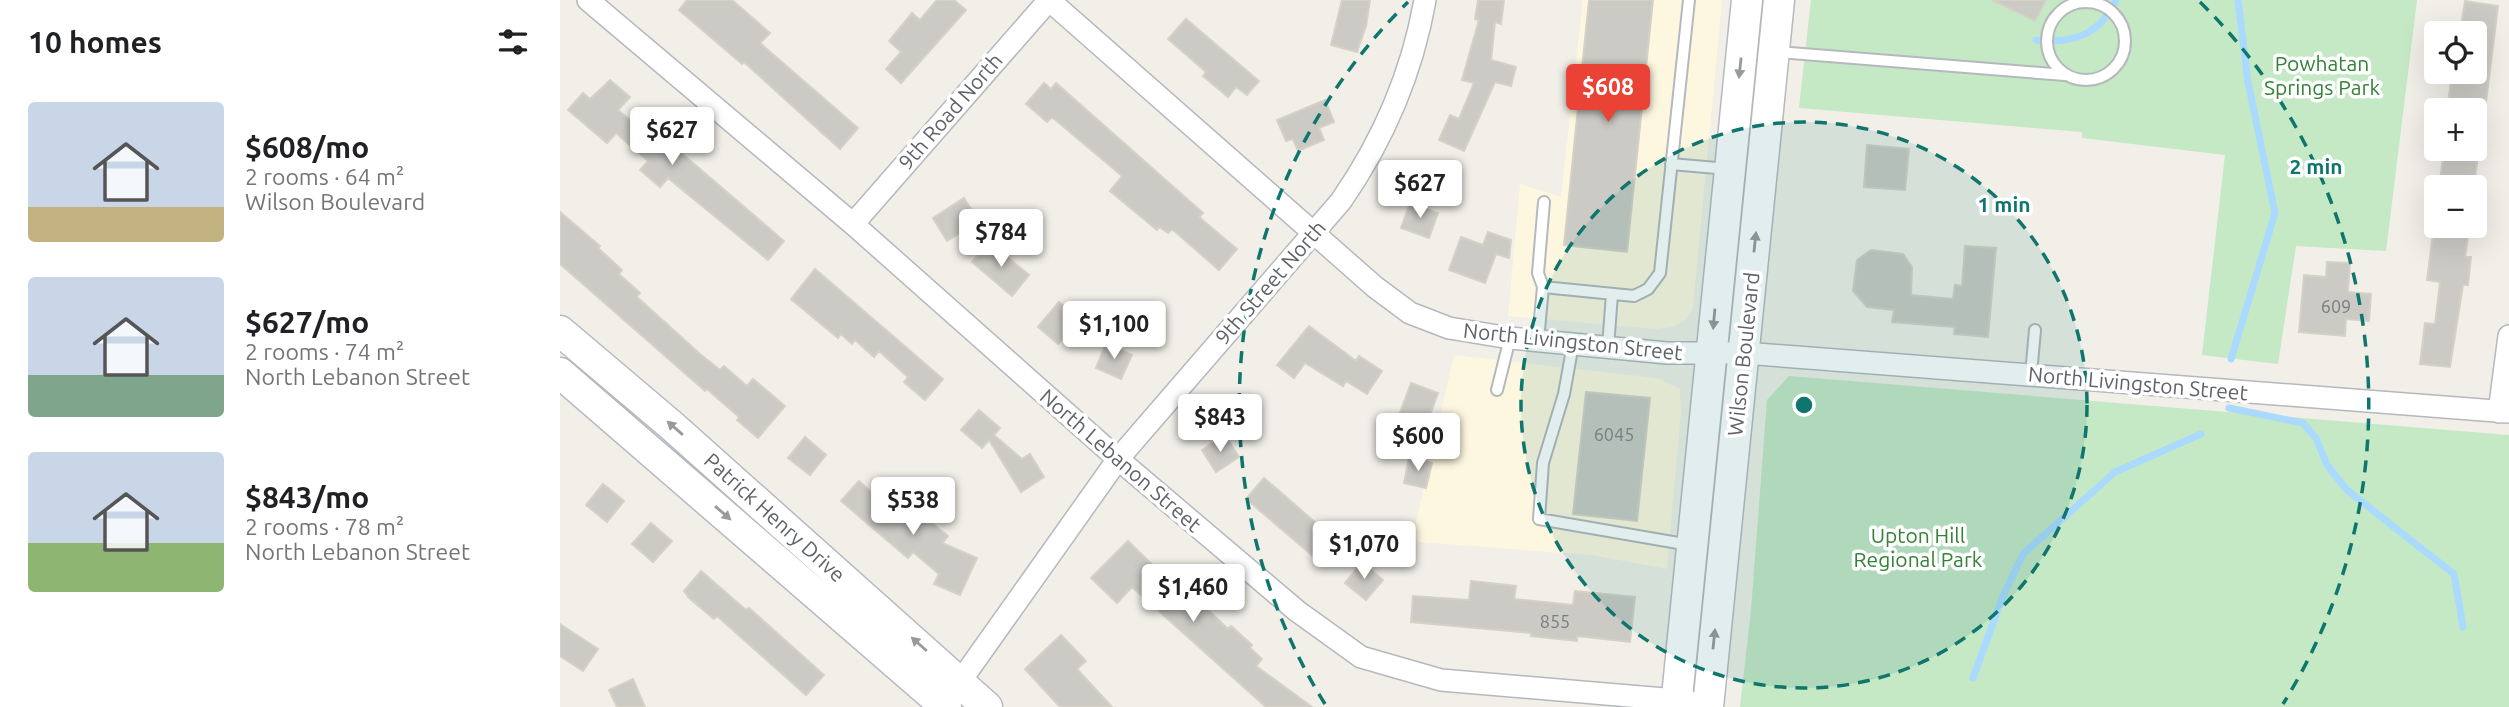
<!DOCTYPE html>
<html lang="en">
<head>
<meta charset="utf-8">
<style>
  :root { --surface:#fff; --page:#f2f2f2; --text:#202124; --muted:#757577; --accent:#ea4335 }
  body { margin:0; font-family:Ubuntu,sans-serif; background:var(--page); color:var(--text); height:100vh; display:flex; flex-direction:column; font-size:26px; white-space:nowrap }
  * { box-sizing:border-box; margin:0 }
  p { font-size:23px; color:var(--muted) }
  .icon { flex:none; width:38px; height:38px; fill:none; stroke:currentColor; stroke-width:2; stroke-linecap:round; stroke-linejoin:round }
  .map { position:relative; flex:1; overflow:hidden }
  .side { display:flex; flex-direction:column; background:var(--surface); width:560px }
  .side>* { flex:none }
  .fabs { position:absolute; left:1864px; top:21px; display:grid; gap:14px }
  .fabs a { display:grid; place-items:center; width:63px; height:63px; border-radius:7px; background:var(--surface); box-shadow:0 7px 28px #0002; font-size:35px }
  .price { position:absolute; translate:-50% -60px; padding:0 16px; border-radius:7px; background:#fff; color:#222; font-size:23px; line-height:46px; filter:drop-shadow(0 2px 4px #0008) }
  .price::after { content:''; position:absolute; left:50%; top:42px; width:21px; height:16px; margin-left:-10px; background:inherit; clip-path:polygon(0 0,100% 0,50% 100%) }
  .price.active { background:var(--accent); color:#fff }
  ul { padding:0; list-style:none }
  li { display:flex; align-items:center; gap:21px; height:175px; padding:0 28px }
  li span { display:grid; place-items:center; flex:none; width:196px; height:140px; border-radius:7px; color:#555 }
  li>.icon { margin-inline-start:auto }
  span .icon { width:84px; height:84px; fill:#fffc; stroke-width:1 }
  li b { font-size:30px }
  h2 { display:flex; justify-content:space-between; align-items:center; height:84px; padding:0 28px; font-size:30px }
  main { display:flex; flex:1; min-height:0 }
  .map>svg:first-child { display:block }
  .commercial { fill:#fef7e0 }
  .green { fill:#c5e8c5 }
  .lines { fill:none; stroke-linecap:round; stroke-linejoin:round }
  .stream { stroke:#aadaff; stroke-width:7 }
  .building { fill:#cccac5; stroke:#d6d1c6; stroke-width:2 }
  .lane-casing { stroke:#b5b8bc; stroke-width:14 }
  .street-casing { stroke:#b5b8bc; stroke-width:24 }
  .secondary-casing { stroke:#b6babf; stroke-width:33 }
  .lane { stroke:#fff; stroke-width:10 }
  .street { stroke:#fff; stroke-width:21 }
  .secondary { stroke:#fff; stroke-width:30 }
  .oneway { fill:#979a9d }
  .ring { fill:none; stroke:#0f766e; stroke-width:3.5; stroke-dasharray:12 9 }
  .labels { text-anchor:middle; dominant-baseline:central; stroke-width:7; stroke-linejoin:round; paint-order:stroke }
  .number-label { font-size:18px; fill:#7a7d7f }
  .park-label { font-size:21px; fill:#348238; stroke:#fff }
  .street-label { font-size:21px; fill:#5f6368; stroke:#fff }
  .centre { fill:#0f766e; stroke:#fff; stroke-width:3.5 }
  .ring-label { font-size:21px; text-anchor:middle; font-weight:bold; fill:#0f766e; stroke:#fff; stroke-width:7; stroke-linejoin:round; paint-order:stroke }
</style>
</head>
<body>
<main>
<section class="side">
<h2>10 homes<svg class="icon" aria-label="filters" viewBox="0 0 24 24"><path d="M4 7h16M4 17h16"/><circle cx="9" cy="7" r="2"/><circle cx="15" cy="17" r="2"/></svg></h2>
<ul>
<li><span style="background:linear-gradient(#c9d6e8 75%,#c2b280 0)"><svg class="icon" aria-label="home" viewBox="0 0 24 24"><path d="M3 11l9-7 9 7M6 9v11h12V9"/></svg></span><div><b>$608/mo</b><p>2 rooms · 64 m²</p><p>Wilson Boulevard</p></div></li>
<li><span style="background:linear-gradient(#c9d6e8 70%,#7fa58c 0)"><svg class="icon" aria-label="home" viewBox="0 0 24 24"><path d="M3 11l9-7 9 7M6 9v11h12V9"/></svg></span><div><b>$627/mo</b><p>2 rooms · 74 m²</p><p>North Lebanon Street</p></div></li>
<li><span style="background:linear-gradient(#c9d6e8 65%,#8fb573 0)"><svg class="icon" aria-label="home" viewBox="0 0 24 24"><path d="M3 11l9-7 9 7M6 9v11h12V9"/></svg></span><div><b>$843/mo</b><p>2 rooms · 78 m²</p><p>North Lebanon Street</p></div></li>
</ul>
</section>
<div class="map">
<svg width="1949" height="707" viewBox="0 0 1949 707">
  <rect width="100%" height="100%" fill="#f1efe8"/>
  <path class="commercial" d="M1023,0H1162L1133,308L1126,320L1113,327L1095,329L948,316L960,184L1001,197Z
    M894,355L1097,378L1120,389L1121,412L1107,569L1032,555L859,542L853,536Z"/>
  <path class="green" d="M1251,0H1857L1826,251L1736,246L1718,364L1642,355L1665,155L1522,138V132L1239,108Z
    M1229,376L1949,435V707H1180L1191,610L1207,400Z"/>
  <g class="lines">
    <path class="stream" d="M1476,40C1512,44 1540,35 1556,0
      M1671,359L1715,213L1688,82L1678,0
      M1669,408L1743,423L1756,438L1767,465L1787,490L1894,574L1903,627
      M1413,678L1443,596L1463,554L1555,472L1641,434"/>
  </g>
  <path class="building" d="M127,0H172L210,33L200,43L298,128L280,149L184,62L182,64L119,10Z
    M377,0H394L406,10L341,83L326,69L341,52L329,41L352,13L360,20Z
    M782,0H810L806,26L797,52L771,45Z
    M918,0H944L941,24L935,22L931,60L956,67L951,86L935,82L904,151L879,140L890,115L899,119L914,83L902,80L919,20L915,19Z
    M1029,0H1093L1067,252L1004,245Z
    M1432,0H1486L1475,21Z
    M1905,1L1938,6L1925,110H1887L1892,74L1914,77V33H1900Z
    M626,19L699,81L687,95L676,87L668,97L643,76L646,72L608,39Z
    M50,80L70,97L58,110L94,141L99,134L224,241L208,260L108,178L100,187L80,170L88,161L56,133L47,143L8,110L23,93L30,99Z
    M484,83L491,89L496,83L643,213L639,217L677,249L659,270L612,229L608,233L599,227L597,230L550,191L562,176L492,117L487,122L466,104Z
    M765,100L774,122L759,128L764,140L738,151L733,139L726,141L717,120Z
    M1307,145L1349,149L1345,190L1304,187Z
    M1884,151L1918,155L1914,187H1879Z
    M404,198L414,214L403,220L410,227L387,241L373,218Z
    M850,203L878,213L869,238L841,228Z
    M0,212L40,246L38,248L62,270L59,274L80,293L77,297L140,354L160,370L164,366L187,386L193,379L225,406L198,438L177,420L179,417L147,389L145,391L0,264Z
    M1874,225L1909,230L1905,257H1911L1908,285H1903L1890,367L1860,364L1865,323L1875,324L1880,282L1867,280Z
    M928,232L951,240L949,258L936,254L925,283L889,270L901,237L923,245Z
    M429,242L469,275L452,296L412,262Z
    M1405,246L1436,248L1428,337L1394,334L1395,327L1332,322L1334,310L1307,307L1293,291L1297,260L1311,250L1343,254L1352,267L1351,295L1393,299L1395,285L1402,286Z
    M1767,262L1790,263L1788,292L1811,294L1809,321L1786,319L1785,336L1739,332L1744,275L1766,277Z
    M255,269L383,379L365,400L344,382L348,377L319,351L314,357L295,340L292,344L281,334L278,338L231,299Z
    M499,302L520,319L498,344L478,327Z
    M749,326L796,361L799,356L822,371L807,394L786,381L783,386L745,363L734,378L717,365Z
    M546,343L572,355L561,379L536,368Z
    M851,383L878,393L860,442L833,432Z
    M1026,392L1090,398L1077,521L1013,514Z
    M419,410L440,428L434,435L462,459L470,454L484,477L461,492L429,440L422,448L401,430Z
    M665,435L679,457L656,472L642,450Z
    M245,437L266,455L250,475L228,458Z
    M849,458L872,463L866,488L844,483Z
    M704,478L770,535L752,555L686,499Z
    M299,481L337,516L348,503L388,536L382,543L417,558L400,595L374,584L379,574L353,552L348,558L281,501Z
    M43,484L64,501L47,522L26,505Z
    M91,523L112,541L93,562L72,544Z
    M568,541L618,590L622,585L668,629L671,626L692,645L690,648L702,659L696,666L752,707H706L572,587L557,603L531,578Z
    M802,562L823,580L806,600L785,583Z
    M141,571L186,610L189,608L264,675L246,695L157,616L154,619L129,598L124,591Z
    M911,581L956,586L954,599L1013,605L1015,591L1075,597L1070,642L1017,636V641L971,636V633L851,622L853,596L909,600Z
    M0,624L38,649L23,671L0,656Z
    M501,635L526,661L517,669L552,707H500L465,669Z
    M73,679L85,707H57L49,690Z"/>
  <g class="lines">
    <defs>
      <path id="lane" d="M1487 41a39 39 0 1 1 78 0a39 39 0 1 1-78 0Z
        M1217,52L1505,75
        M1111,164L1168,169
        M983,287L1074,296L1088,289L1100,273L1129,0
        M978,340L983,287L978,273L984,202
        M1013,344L1004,394L983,463L979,519L1130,545
        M1048,347L1052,294
        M1471,374L1475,330
        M937,390L950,338"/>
      <path id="street" d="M28,0L293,224L558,459L737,611L801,657L881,680L1128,701
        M489,0L815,287L850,313L889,328L950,338L1107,353H1184L1949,412
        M293,224L489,0
        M1939,412L1949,336
        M392,693L558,459L781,201C824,139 852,74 865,0"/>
      <path id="secondary" d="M0,331L111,425L427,707
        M0,373L386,707
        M1116,707L1187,0
        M1148,707L1219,0"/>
    </defs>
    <use href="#lane" class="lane-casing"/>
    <use href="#street" class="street-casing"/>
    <use href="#secondary" class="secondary-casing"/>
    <use href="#lane" class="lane"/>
    <use href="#street" class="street"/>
    <use href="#secondary" class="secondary"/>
  </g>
  <defs><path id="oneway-solid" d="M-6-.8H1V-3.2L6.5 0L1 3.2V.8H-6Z" transform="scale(1.75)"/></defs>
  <g class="oneway">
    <use href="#oneway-solid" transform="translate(1180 68) rotate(96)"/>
    <use href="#oneway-solid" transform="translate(1195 242) rotate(-84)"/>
    <use href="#oneway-solid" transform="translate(1154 319) rotate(95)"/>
    <use href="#oneway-solid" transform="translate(115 428) rotate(-139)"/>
    <use href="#oneway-solid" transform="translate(163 513) rotate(41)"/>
    <use href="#oneway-solid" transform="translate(1154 639) rotate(-84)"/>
    <use href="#oneway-solid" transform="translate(359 644) rotate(-138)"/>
  </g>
  <circle cx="1244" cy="405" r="283" fill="#0f766e" fill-opacity=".12"/>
  <g class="ring">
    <circle cx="1244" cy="405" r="283"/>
    <path d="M765 704A565 565 0 0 1 848 2M1640 2A565 565 0 0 1 1723 704"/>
  </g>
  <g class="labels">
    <g class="number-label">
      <text x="1776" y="306">609</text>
      <text x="1054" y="434">6045</text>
      <text x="995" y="621">855</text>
    </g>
    <g class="park-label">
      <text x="1762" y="63">Powhatan<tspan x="1762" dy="24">Springs Park</tspan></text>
      <text x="1358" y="535">Upton Hill<tspan x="1358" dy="24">Regional Park</tspan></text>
    </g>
    <g class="street-label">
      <text transform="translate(390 111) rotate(-49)">9th Road North</text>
      <text transform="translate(710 282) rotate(-49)">9th Street North</text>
      <text transform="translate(1013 341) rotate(6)">North Livingston Street</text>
      <text transform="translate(1183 354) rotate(-84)">Wilson Boulevard</text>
      <text transform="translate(1578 383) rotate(5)">North Livingston Street</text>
      <text transform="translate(561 460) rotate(41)">North Lebanon Street</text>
      <text transform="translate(215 517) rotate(42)">Patrick Henry Drive</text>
    </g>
  </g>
  <circle cx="1244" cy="405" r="10" class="centre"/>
  <g class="ring-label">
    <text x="1756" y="174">2 min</text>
    <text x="1444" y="212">1 min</text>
  </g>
</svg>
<div class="fabs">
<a><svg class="icon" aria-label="locate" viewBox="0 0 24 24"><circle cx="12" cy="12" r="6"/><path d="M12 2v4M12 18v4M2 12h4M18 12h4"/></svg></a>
<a>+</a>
<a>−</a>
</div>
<b class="price active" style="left:1048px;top:124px">$608</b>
<b class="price" style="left:112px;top:167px">$627</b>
<b class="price" style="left:860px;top:220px">$627</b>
<b class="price" style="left:441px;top:269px">$784</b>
<b class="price" style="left:554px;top:361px">$1,100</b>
<b class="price" style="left:660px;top:454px">$843</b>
<b class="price" style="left:858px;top:473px">$600</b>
<b class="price" style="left:353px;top:537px">$538</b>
<b class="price" style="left:804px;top:581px">$1,070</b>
<b class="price" style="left:633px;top:624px">$1,460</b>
</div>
</main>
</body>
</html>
